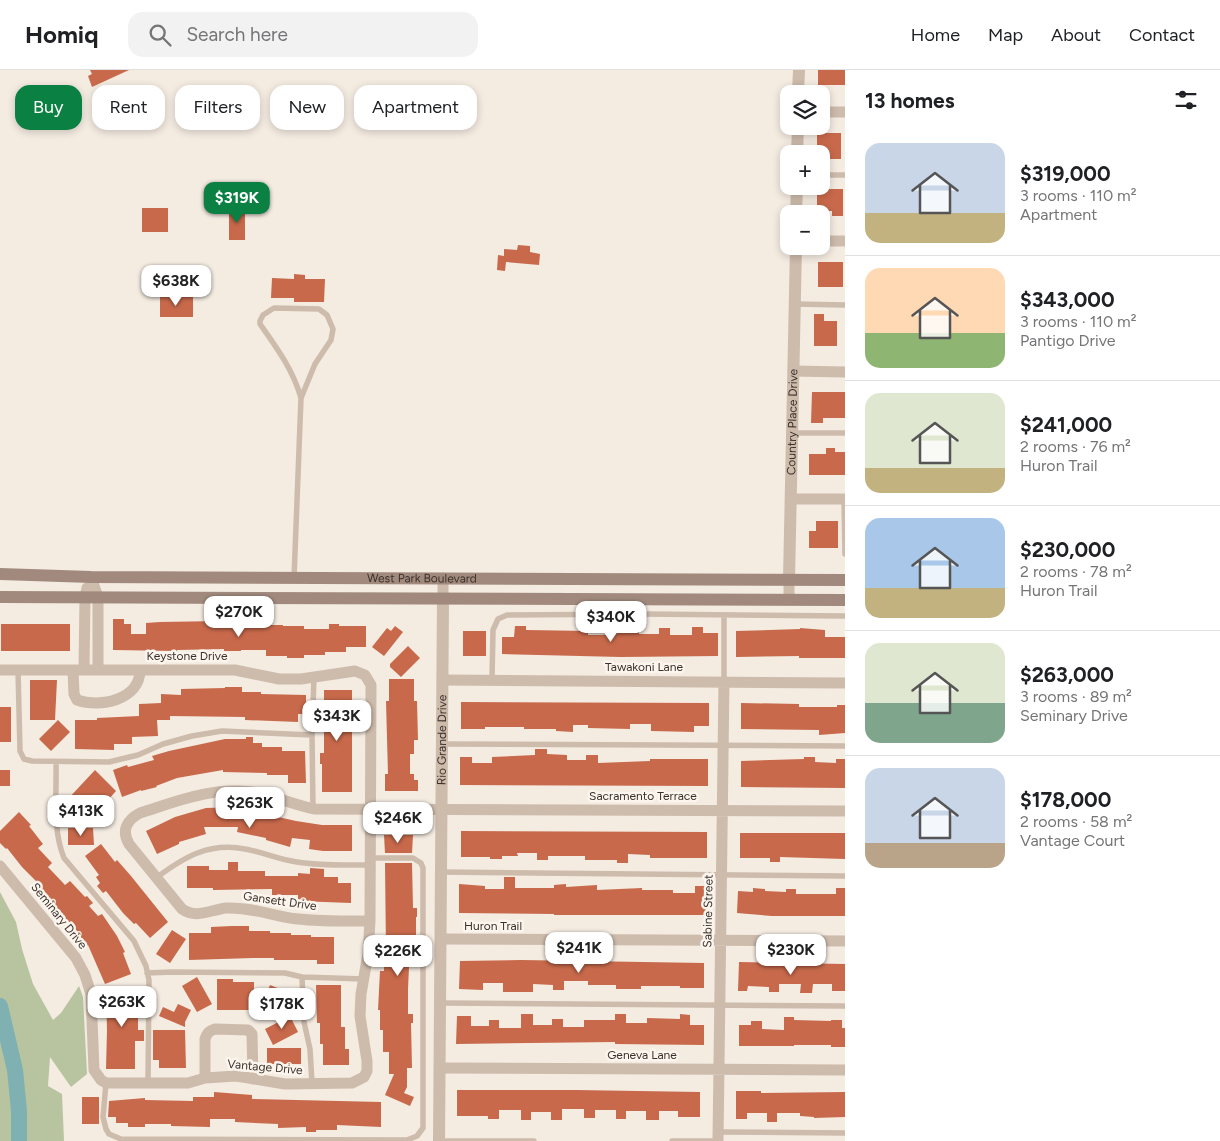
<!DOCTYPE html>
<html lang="en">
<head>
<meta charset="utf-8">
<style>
  :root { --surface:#fff; --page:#f2f2f2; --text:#202124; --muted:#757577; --line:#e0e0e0; --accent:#0b8043 }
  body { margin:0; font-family:Figtree,sans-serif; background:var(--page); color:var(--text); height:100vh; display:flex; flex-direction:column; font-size:19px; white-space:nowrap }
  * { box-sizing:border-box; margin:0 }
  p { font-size:16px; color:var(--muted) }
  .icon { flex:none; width:28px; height:28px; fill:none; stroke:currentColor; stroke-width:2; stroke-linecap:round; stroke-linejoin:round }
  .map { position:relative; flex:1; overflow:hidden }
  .sheet { display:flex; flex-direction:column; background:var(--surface); width:375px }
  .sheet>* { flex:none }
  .guide { position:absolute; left:15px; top:15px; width:475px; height:45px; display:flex; gap:10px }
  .buttons { position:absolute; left:780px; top:15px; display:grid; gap:10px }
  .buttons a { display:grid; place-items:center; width:50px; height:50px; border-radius:10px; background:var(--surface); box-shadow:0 2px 8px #0003; font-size:25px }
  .price { position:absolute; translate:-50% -42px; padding:0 11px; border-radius:10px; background:#fff; color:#222; font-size:16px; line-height:32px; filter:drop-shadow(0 1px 2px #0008) }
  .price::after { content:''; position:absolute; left:50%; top:30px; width:15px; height:11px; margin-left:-8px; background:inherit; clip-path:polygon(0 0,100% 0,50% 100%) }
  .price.on { background:var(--accent); color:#fff }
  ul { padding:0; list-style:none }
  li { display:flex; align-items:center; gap:15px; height:125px; padding:0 20px }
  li+li { border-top:1px solid var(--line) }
  li span { display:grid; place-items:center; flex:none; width:140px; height:100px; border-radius:15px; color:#555 }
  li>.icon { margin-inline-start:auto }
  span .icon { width:60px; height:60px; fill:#fffc; stroke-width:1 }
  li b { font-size:21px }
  h2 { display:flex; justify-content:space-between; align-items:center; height:60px; padding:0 20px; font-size:21px }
  .chip { padding:0 18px; border-radius:15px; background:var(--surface); box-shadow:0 2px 8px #0003; font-size:18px; line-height:45px }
  .chip.on { background:var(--accent); color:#fff }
  header { display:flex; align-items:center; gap:30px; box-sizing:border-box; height:70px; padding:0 25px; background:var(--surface); border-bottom:1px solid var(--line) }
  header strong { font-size:24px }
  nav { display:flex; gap:28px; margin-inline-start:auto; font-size:18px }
  .search { width:350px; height:45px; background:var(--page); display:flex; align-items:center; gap:12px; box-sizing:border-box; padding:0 18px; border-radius:15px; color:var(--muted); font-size:19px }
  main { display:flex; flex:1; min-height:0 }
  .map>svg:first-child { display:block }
  .green { fill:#b8c4a0 }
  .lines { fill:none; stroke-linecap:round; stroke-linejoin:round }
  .river { stroke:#7fb0b2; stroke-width:16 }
  .building { fill:#c8694b }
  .service { stroke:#cdbbac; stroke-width:5.5 }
  .minor { stroke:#cdbbac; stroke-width:11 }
  .tertiary { stroke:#cdbbac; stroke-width:12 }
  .secondary { stroke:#a18a7d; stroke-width:12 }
  .labels { text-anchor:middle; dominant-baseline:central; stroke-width:5; stroke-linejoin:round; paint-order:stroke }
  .street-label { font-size:12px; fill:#3b302b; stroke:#fbf5ee }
</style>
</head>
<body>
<header>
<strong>Homiq</strong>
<div class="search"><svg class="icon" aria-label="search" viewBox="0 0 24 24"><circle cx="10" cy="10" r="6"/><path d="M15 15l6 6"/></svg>Search here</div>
<nav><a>Home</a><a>Map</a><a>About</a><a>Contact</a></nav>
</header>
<main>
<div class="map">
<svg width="845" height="1071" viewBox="0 0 845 1071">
  <rect width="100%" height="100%" fill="#f4ebe1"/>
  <path class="green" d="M0,822L16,852L22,879L33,914L53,950L61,943L79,916L83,927L87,1004L71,1017L50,987L48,1016L62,1024L64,1071H0Z"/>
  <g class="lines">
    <path class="river" d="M0,936L15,1000L19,1041V1071"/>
  </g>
  <path class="building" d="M90,0H129L92,17L88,6L92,4Z
    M818,0H845V15H818Z
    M817,63H841V89H821V84H817Z
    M817,119H843V146H832V141H817Z
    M142,138H168V162H142Z
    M229,138H245V170H229Z
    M518,175L530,176V182L540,184L539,195L506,192L505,201L497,200L498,185L504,186V179L517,180Z
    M818,192H843V217H818Z
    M294,204L305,205V209H325L324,232H294V228H271L272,208L294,209Z
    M160,226H193V247H160Z
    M814,244H824V251H837V276H814Z
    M812,322H845V348H823V353H811Z
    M826,378H835V382H845V405H809V384H826Z
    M816,451H838V478H809V461H816Z
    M113,549H124V554H131V564H146V553L160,552L220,551V553H234V558H266V555H283V556H304V559H329V554H339V556H366V577H346V582H325V585H304V588H287V586H266V580H241V581H224V579L177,580V581L113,580Z
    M1,554H70V581H1Z
    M395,556L403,562L384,586L372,577L387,558L391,561Z
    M515,556H526V560L588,561V565H611V557H639V564H659V558H670V565H692V557H703V563H718V586L621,587L502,584V567H514Z
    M800,558L825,560V567H845V588H799V586L736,587V561L800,559Z
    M463,561H486V586H463Z
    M408,576L420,588L401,607L390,597V594Z
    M389,609H414V631H417L418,670H414V684H410V704H414V710H418V721H385V704H388L386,631H389Z
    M30,610H57L55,650H30Z
    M225,617H242V622H261V624L306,625V644H298V652L245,650V647L170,646V650H157L158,666L132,667V674H114V680L75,679V650H97V648L139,646V634L161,633V624L181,625V619L225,618Z
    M324,620H352V722H322V694H320V683H324V650H321V641H324Z
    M461,632L709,633V656H694V662L651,661V654H630V659L588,658V655H573V662L556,661V659H524V657H485V659H461Z
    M741,633L799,634V637H837V635H845V663L819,665V660L741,659Z
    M0,637H11V672H0Z
    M58,650L70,662L51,681L39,669Z
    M246,667H253V673H262V677H282V681H305L306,713H288V705H267V703L223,702V700L177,708L156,716L157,717L141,721V720L122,727L113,700L127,695L128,697L154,690L152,686L169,681L225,669H246Z
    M535,679H547V684L567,685V690H586V685H598V693L650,691V689H708V716L460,715V687H472V693H492V687L535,685Z
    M804,687H815V692L836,693V689H845V718L741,717V691L804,689Z
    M0,700H10V716H0Z
    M95,700L116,721L90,750L67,730Z
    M237,737L265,743V744L296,751L322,755H352V781H323L309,779L310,770L292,768L290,777L266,770V768L237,762L238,757H204L206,764L179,772V774L157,784L146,761L175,747L206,738Z
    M19,742L31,755L29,756L43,774L38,778L52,793L48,797L65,815L70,811L85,827L87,826L93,833L89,836L98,846L102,844L117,866L125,882L123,883L131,904L105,914L88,875L86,876L75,859L73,860L34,815L37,812L22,797L7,778L6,779L0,773V761Z
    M68,758H93L94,775H68Z
    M461,761L707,762V788H650V785L628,784V793H617V790H585V786H548V790H537V783H517L518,786H502V789H490V787H461Z
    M740,763H845V789L780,787V792H770V788H740Z
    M384,765H413L412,783H385Z
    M101,774L115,792L117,790L131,806L168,852L150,868L136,853L134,854L123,843L106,821L103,823L97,816L100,813L96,807L99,805L85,786Z
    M228,792H238V801H265V806H298V803L310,804V798L324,799V807H338V813H351V833L298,831V825H272V819L213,820V818H187V796H209V800H228Z
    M385,793H412L413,838H417V847H416V875H410V897H409L408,919V944H413V953H411L412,998H407V1017L404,1023L414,1027L410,1036L385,1025L394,1004H389V982H383V960H380V940H378L380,901H384V881H386Z
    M504,807H515V818H554V815L566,814V817L597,815V820L642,818V820H673V823H695V816H706V845H554V844L459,843V814L485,816V819H504Z
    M753,818L765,819V821L786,822V819H796V824H836V818H845V846H772L737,843L738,821L753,822Z
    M232,856H249V861H270V863H291V865H311V867H334V894H317V890H274V888H253L189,890V863H211V857Z
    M172,860L186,869L170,893L156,884Z
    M521,890L704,893V918H680V916H641V919H616V915H588V911H564V920H553V915L533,914V922H503V913H483V920L459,919L460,891Z
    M739,892L845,894V921H832V914H813L812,923H800L801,914H779V922H769V917L748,916L747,921H738Z
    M197,907L212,934L197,942L182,916Z
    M217,909H233V912H254V940H217Z
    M270,915L285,921L274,950L258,944Z
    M316,915H341V957H345V979H349V995H323V974H320V953H317Z
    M140,917V925H135V939H138V960H144V971H135V999H106L107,960L106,918Z
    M178,934L191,940L185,952V957L159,946L163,937L174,942Z
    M521,944H533V955H552V949H563V957H584V950H615V944H626V953H647V948L680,949V944L690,945V955H704V975L615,974V972L456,974L457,946H471V956H489V950H499V958H521Z
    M290,946L298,962L273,975L265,959Z
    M784,947H794V950L831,951V950H842V958H845V977H831V975H794V976H739V955H751V951H762V959L784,960Z
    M153,960H185L186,998H159V990H153Z
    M267,978H301V994H267Z
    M457,1020H576L700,1022V1047H678V1041H659V1050H646V1041H626V1049H616V1040H595V1048H584V1039H562V1050H551V1042H531V1050H521V1040H499V1049H488V1046H457Z
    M736,1021H761V1023L845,1022V1047L814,1048V1047L800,1046V1043H777V1052H767V1043H747V1049H736Z
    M214,1022L252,1025V1029L381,1032V1057L337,1055V1060H316V1062H306V1057L278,1058V1054L235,1052V1049H210V1057L171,1056V1054H145V1057H128V1053H116V1047H108L109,1031L145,1028V1030L193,1031V1027H214Z
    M82,1027H99V1054H82Z"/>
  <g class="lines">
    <path class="service" d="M821,105H845
      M794,234L845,235
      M792,363H845
      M844,429L845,484
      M294,508L301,328L315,294L331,270L333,259L327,245L319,239L274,238L263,245L260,251V254C277,278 293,300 301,328
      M724,546V611
      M18,600L20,681L24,689L32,691L109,692L138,685L163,674L192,666L222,661L312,665L314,607
      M492,610L493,560L498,549L507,545L643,544L845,546
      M312,665L313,738
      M442,674L845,676
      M56,692C57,723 52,759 64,788L134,871L146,896L149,910L148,1013
      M441,802L845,806
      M156,808C184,787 209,772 245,779C263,782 279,790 297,792C321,796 346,795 370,795
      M147,903L172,902L285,903L302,907L304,952L310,979L312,1013
      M302,907L364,909
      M440,933L845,936
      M106,1013L103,1047L106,1059L109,1064L121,1069L407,1070L417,1066L423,1058V798L421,793L413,788H371
      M718,1062L845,1063
      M439,1071H534
      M672,1071H718"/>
    <path class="minor" d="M821,42H845
      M821,171H845
      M793,301L845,302
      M791,429H845
      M91,507L98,527V599
      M443,508V529
      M789,510V529
      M84,599L85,527L87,518
      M0,600H235L279,609H301L355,601L365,605L371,615L370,851L368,884L361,924L360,946L367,991V1001L364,1007L352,1013L285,1014L236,1006L205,1008L188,1013H106L101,1010L94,1000L91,924L85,905L76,888L0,796
      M73,600L74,624L77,630C100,638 140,630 140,600
      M443,610L845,613
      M370,851C343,851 317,852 290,848C268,844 248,837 226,838C210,840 196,849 182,839L129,774C121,760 127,750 140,743C178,731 211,717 252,722C273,725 294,735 315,739L845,741
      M441,869L845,871
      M440,998L845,1000
      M205,1008V969C207,963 209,961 215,959L248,960L252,964L253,1009
      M718,1071L724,611"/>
    <g class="tertiary">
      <path d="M798,24L799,0"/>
      <path d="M797,84L798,56"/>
      <path d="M796,144L797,116"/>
      <path id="s1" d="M789,510L796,176"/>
      <path id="s2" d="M439,1071L443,529"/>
    </g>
    <g class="secondary">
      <path id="s3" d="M0,504L91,507L845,510"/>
      <path d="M0,527L845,530"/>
    </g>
  </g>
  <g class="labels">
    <g class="street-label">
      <text stroke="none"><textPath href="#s1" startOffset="158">Country Place Drive</textPath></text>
      <text stroke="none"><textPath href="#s3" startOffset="422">West Park Boulevard</textPath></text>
      <text x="187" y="586">Keystone Drive</text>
      <text x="644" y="597">Tawakoni Lane</text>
      <text stroke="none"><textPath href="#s2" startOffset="401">Rio Grande Drive</textPath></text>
      <text x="643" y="726">Sacramento Terrace</text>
      <text transform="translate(280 831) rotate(8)">Gansett Drive</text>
      <text transform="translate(708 841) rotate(-89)">Sabine Street</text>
      <text transform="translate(59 846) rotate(51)">Seminary Drive</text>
      <text x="493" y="856">Huron Trail</text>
      <text x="642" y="985">Geneva Lane</text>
      <text transform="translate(265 997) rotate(5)">Vantage Drive</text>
    </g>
  </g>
</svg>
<div class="buttons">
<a><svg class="icon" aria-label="layers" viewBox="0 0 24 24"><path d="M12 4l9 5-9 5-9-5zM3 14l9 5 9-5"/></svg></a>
<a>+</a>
<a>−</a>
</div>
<b class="price on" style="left:237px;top:154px">$319K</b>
<b class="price" style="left:176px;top:237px">$638K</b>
<b class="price" style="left:239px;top:568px">$270K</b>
<b class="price" style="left:611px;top:573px">$340K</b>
<b class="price" style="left:337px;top:672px">$343K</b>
<b class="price" style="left:250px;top:759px">$263K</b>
<b class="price" style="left:81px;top:767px">$413K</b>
<b class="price" style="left:398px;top:774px">$246K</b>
<b class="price" style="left:579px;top:904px">$241K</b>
<b class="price" style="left:791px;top:906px">$230K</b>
<b class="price" style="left:398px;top:907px">$226K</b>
<b class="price" style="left:122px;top:958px">$263K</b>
<b class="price" style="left:282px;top:960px">$178K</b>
<div class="guide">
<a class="chip on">Buy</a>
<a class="chip">Rent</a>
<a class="chip">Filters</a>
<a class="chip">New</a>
<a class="chip">Apartment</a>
</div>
</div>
<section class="sheet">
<h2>13 homes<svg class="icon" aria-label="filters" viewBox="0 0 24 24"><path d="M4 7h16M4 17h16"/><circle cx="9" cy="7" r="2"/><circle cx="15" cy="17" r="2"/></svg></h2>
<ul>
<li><span style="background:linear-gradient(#c9d6e8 70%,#c2b280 0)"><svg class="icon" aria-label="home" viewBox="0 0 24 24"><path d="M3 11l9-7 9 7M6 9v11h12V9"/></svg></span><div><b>$319,000</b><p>3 rooms · 110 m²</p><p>Apartment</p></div></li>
<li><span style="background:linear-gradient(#ffd9b3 65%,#8fb573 0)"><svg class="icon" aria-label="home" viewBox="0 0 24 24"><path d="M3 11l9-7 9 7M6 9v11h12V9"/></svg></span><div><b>$343,000</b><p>3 rooms · 110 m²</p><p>Pantigo Drive</p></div></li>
<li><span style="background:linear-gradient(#dfe7d0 75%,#c2b280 0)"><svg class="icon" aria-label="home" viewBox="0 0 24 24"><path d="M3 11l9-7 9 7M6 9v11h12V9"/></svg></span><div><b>$241,000</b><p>2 rooms · 76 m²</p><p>Huron Trail</p></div></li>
<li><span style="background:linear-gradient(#a9c7e8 70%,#c2b280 0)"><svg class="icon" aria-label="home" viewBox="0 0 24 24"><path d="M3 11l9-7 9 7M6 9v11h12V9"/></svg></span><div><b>$230,000</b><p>2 rooms · 78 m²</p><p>Huron Trail</p></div></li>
<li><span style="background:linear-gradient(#dfe7d0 60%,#7fa58c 0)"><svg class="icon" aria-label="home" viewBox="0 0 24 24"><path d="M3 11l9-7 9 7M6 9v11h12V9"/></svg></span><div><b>$263,000</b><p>3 rooms · 89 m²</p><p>Seminary Drive</p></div></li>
<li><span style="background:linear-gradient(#c9d6e8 75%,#b9a48a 0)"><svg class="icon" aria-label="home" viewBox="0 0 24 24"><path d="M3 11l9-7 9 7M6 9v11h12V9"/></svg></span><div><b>$178,000</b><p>2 rooms · 58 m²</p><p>Vantage Court</p></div></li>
</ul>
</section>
</main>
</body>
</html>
